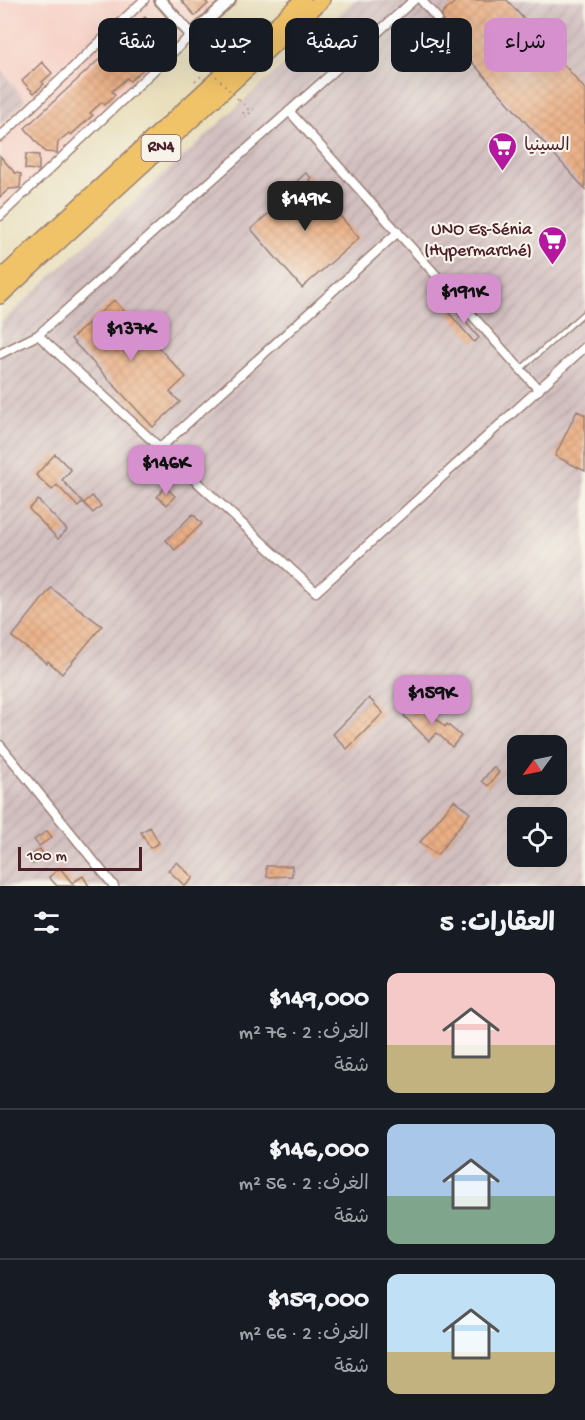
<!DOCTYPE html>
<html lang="ar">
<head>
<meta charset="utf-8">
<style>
  :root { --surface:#171b24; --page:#20242c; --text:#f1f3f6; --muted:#9ea1a6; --line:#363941; --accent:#d690ce }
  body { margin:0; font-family:"Gochi Hand","Playpen Sans Arabic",sans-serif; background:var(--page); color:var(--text); direction:rtl; height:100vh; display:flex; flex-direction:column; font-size:22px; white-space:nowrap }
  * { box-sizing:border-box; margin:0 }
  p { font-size:20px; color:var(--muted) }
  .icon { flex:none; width:33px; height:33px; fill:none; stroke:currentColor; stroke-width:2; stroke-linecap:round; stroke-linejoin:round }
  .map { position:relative; height:886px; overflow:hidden; direction:ltr }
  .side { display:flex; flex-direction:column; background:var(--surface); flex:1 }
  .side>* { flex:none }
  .banner { position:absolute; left:18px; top:18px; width:549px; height:54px; direction:rtl; display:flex; gap:12px }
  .needle { width:39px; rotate:237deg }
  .fabs { position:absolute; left:507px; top:735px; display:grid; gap:12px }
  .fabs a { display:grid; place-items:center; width:60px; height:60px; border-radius:12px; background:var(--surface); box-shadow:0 6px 24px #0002; font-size:30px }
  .scale { position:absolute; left:18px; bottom:15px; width:124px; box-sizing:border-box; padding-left:6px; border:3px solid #4a1f2b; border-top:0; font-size:16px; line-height:21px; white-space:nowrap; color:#4a1f2b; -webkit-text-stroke:4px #f7f3e8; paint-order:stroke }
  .price { position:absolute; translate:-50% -51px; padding:0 14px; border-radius:12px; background:var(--accent); color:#111; font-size:20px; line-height:39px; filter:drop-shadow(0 2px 3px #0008) }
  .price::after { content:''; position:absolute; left:50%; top:36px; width:18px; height:14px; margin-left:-9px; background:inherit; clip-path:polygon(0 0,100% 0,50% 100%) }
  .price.on { background:#222; color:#fff }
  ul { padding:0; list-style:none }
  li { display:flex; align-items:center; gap:18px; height:150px; padding:0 30px }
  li+li { border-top:2px solid var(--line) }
  li span { display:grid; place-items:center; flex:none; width:168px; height:120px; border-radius:12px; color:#555 }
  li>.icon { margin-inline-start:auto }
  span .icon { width:72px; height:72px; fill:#fffc; stroke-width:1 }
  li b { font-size:26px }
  h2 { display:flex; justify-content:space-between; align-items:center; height:72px; padding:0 30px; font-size:26px }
  .pill { padding:0 21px; border-radius:12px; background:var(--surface); box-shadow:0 6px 24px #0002; font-size:21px; line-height:54px }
  .pill.on { background:var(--accent); color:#111 }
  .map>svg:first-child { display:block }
  .built { fill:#f7d1c7 }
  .industrial { fill:url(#industrial-furrows); fill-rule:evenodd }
  .building { fill:url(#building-cross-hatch) }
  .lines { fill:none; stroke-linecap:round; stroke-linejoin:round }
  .service-casing { stroke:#9a7f74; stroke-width:7 }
  .minor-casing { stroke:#9a7f74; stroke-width:11 }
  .tertiary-casing { stroke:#9a7f74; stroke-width:14 }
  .motorway-casing { stroke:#9a7f74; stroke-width:18 }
  .path { stroke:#9a7f74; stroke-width:1.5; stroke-dasharray:1.5 4.5; stroke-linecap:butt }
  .service { stroke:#fff; stroke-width:4 }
  .minor { stroke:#fff; stroke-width:8 }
  .tertiary { stroke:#fff; stroke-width:10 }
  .motorway { stroke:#f1c369; stroke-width:15 }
  .path-bridge { stroke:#9a7f74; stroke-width:1.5; stroke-dasharray:1.5 4.5; stroke-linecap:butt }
  .labels { text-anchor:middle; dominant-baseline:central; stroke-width:4.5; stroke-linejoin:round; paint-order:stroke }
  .shield { fill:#f7f3e8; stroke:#7e5f64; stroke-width:1.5 }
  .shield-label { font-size:16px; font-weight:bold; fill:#4a1f2b }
  .poi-label { font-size:18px; fill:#4a1f2b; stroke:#f7f3e8; text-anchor:start }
</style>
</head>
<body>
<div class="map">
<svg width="585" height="886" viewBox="0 0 585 886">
  <defs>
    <pattern id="industrial-furrows" width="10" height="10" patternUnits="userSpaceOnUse" patternTransform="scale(1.5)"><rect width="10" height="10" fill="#d2bfc0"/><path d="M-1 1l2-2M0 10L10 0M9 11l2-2" fill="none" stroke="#b6a4a5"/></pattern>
    <pattern id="building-cross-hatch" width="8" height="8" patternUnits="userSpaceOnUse" patternTransform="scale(1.5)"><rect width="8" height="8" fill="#eaaf84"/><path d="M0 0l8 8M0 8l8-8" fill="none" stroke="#ca9672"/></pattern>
  </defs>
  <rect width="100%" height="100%" fill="#f7f3e8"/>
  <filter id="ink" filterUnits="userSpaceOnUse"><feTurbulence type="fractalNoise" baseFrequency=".0167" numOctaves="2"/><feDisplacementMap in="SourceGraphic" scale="12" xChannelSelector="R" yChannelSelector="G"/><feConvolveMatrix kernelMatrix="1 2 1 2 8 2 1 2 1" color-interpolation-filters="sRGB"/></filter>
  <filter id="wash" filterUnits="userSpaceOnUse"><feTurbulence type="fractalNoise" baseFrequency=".008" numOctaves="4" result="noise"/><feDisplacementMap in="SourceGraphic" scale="24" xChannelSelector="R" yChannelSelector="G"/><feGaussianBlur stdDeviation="1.35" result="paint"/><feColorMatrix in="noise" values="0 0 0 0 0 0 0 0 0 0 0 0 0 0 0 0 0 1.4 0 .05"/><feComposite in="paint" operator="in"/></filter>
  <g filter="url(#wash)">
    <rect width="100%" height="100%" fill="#e9dfbc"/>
    <path class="built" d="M0,0H230L0,218V125L26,101L0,69Z"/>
    <path class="industrial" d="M355,0H585V886H0V323ZM518,746H556V784H518ZM518,818H556V856H518Z
      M0,69L26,101L0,125Z"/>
    <g id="blocks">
      <path class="building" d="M181,0H204L208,4L195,16Z
        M457,0H507L585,89V189L438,24L443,21L442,14Z
        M145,17L168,44L167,48L130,81L127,78L112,91L115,95L105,105L102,102L90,113L93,115L71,135L69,133L58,142L57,153L45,152L25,128Z
        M42,62L52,73L42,82L44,84L34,93L22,81Z
        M26,154L39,155V170L25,169Z
        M0,156L15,173L21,174L20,188L9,189L0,197Z
        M306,173L311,178L309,180L359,238L302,288L251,229L287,197L284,193Z
        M114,300L186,377L170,392L180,402L153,427L71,339Z
        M454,308L479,338L474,342L449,313Z
        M577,411L585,415V471L555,456Z
        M55,454L71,470L62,480L83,502L78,507L57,485L52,490L36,475Z
        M165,487L175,496L167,505L157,497Z
        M92,496L101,506L93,513L84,503Z
        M38,500L67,530L58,539L29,509Z
        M193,514L202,524L175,550L166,540Z
        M51,588L102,626L62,674L48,661L47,663L12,637Z
        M369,698L383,713L347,749L333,734Z
        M413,707L419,713L425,707L445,727L447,724L461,736L452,747L437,733L429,741L404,716Z
        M493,767L499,772L488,786L482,781Z
        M454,800L470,813L437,855L420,842Z
        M150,827L159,843L150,848L141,832Z
        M47,831L52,837L39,846L34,840Z
        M40,849L45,856L33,864L29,857Z
        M177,862L193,878L185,886L168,870Z
        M266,866H292V876L267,877Z
        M60,868L72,883L83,876L89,886H57L49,877Z"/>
    </g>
  </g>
  <g filter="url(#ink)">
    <use href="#blocks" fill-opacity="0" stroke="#9a7f74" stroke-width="1.5"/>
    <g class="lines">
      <defs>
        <path id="service" d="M521,369L585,312"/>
        <path id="minor" d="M421,0L437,18
          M289,111L539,390
          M0,137L144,0
          M0,216L191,35
          M38,335L316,592L585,347
          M0,354L38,335L414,0
          M160,448L398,232
          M0,745L114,886"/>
        <path id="tertiary" d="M160,0L191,35L230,0"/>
        <path id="motorway" d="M0,279L303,0
          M0,296L322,0"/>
      </defs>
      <use href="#service" class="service-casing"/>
      <use href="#minor" class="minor-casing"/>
      <use href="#tertiary" class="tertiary-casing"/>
      <use href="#motorway" class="motorway-casing"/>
      <path class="path" d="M195,81L204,74
        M239,100L248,109L242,114L246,117L254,109"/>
      <use href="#service" class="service"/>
      <use href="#minor" class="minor"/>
      <use href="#tertiary" class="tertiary"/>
      <use href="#motorway" class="motorway"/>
      <path class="path-bridge" d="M212,72L239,100"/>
    </g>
  </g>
  <defs>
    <symbol id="supermarket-pin" viewBox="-11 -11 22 30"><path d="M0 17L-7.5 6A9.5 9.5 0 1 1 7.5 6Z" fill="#b5179e" stroke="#f7f3e8"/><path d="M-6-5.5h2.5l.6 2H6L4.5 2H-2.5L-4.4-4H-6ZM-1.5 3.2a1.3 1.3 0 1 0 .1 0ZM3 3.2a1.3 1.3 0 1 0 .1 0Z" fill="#fff"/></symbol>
  </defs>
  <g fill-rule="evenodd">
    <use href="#supermarket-pin" x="486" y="130" width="33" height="45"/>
    <use href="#supermarket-pin" x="536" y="224" width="33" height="45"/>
  </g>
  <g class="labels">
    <rect class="shield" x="141.5" y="135" width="39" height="26" rx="4.5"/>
    <g class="shield-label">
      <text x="161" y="148">RN4</text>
    </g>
    <g class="poi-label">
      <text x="524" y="146">السينيا</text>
      <text x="532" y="230" text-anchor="end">UNO Es-Sénia<tspan x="532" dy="21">(Hypermarché)</tspan></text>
    </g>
  </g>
</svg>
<div class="fabs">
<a><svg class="needle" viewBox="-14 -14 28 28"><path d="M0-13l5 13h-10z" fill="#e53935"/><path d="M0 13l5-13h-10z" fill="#9ea1a6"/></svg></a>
<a><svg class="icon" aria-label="locate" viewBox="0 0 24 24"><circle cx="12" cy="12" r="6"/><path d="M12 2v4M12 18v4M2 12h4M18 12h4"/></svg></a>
</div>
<div class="scale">100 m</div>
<b class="price on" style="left:305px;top:232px">$149K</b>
<b class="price" style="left:464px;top:325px">$191K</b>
<b class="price" style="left:131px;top:362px">$137K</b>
<b class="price" style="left:166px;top:496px">$146K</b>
<b class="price" style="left:432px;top:726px">$159K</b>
<div class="banner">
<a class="pill on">شراء</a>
<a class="pill">إيجار</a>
<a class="pill">تصفية</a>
<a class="pill">جديد</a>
<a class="pill">شقة</a>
</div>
</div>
<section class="side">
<h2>العقارات: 5<svg class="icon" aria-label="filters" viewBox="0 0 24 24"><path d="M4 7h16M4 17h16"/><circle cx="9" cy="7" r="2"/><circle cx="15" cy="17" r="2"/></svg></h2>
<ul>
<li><span style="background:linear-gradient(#f6c9c9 60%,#c2b280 0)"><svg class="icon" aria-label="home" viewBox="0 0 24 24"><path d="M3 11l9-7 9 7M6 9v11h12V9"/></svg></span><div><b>$149,000</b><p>الغرف: 2 · 76 m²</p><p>شقة</p></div></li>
<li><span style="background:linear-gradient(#a9c7e8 60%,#7fa58c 0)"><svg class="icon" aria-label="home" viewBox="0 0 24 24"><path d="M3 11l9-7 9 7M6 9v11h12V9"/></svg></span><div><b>$146,000</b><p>الغرف: 2 · 56 m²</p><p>شقة</p></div></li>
<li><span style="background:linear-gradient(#bfe0f5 65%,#c2b280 0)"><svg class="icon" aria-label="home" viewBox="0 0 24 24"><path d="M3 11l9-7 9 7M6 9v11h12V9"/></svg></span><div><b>$159,000</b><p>الغرف: 2 · 66 m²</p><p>شقة</p></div></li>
</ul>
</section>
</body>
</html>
